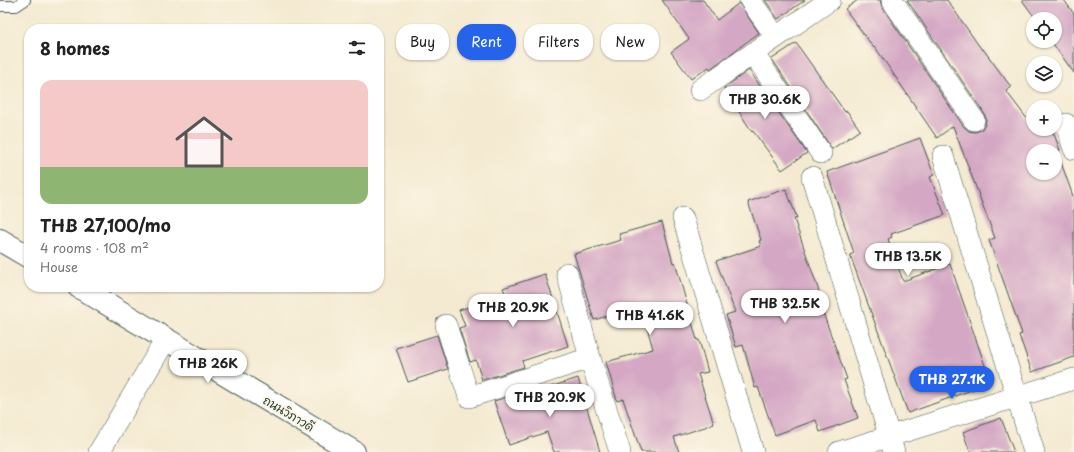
<!DOCTYPE html>
<html lang="en">
<head>
<meta charset="utf-8">
<style>
  :root { --surface:#fff; --page:#f6f6f6; --text:#222; --muted:#767676; --line:#e0e0e0; --accent:#2563eb }
  body { margin:0; font-family:"Playpen Sans","Playpen Sans Thai",sans-serif; background:var(--page); color:var(--text); height:100vh; display:flex; flex-direction:column; font-size:15px; white-space:nowrap }
  * { box-sizing:border-box; margin:0 }
  p { font-size:13px; color:var(--muted) }
  .icon { flex:none; width:22px; height:22px; fill:none; stroke:currentColor; stroke-width:2; stroke-linecap:round; stroke-linejoin:round }
  .map { position:relative; flex:1; overflow:hidden }
  .side { position:absolute; left:24px; top:24px; width:360px; height:268px; display:flex; flex-direction:column; background:var(--surface); border-radius:16px; box-shadow:0 1px 3px #0004 }
  .side>* { flex:none }
  .top-card { position:absolute; left:396px; top:24px; width:380px; height:36px; display:flex; gap:8px }
  .fabs { position:absolute; left:1026px; top:12px; display:grid; gap:8px }
  .fabs a { display:grid; place-items:center; width:36px; height:36px; border-radius:50%; background:var(--surface); box-shadow:0 1px 3px #0004; font-size:20px }
  .price { position:absolute; translate:-50% -34px; padding:0 9px; border-radius:14px; background:#fff; color:#222; font-size:13px; line-height:26px; filter:drop-shadow(0 1px 2px #0008) }
  .price::after { content:''; position:absolute; left:50%; top:24px; width:12px; height:9px; margin-left:-6px; background:inherit; clip-path:polygon(0 0,100% 0,50% 100%) }
  .price.selected { background:var(--accent); color:#fff }
  ul { padding:0; list-style:none }
  li { display:grid; align-content:center; gap:8px; height:212px; padding:0 16px }
  li+li { border-top:1px solid var(--line) }
  li span { display:grid; place-items:center; height:124px; border-radius:12px; color:#555 }
  li>.icon { margin-inline-start:auto }
  span .icon { width:72px; height:72px; fill:#fffc; stroke-width:1 }
  li b { font-size:17px }
  h2 { display:flex; justify-content:space-between; align-items:center; height:48px; padding:0 16px; font-size:17px }
  .chip { padding:0 14px; border-radius:16px; background:var(--surface); box-shadow:0 1px 3px #0004; font-size:14px; line-height:36px }
  .chip.selected { background:var(--accent); color:#fff }
  .map>svg:first-child { display:block }
  .building { fill:#d4a7c4; fill-rule:evenodd }
  .lines { fill:none; stroke-linecap:round; stroke-linejoin:round }
  .lane-casing { stroke:#3f574c; stroke-width:12 }
  .street-casing { stroke:#3f574c; stroke-width:22 }
  .secondary-casing { stroke:#3f574c; stroke-width:24 }
  .lane { stroke:#fff; stroke-width:10 }
  .street { stroke:#fff; stroke-width:21 }
  .secondary { stroke:#fff; stroke-width:22 }
  .labels { text-anchor:middle; dominant-baseline:central; stroke-width:4; stroke-linejoin:round; paint-order:stroke }
  .street-label { font-size:12px; fill:#1f3d34; stroke:#fcf5e5 }
</style>
</head>
<body>
<div class="map">
<svg width="1074" height="452" viewBox="0 0 1074 452">
  <rect width="100%" height="100%" fill="#fcf5e5"/>
  <filter id="ink" filterUnits="userSpaceOnUse"><feTurbulence type="fractalNoise" baseFrequency=".025" numOctaves="2"/><feDisplacementMap in="SourceGraphic" scale="8" xChannelSelector="R" yChannelSelector="G"/><feConvolveMatrix kernelMatrix="1 2 1 2 8 2 1 2 1" color-interpolation-filters="sRGB"/></filter>
  <filter id="wash" filterUnits="userSpaceOnUse"><feTurbulence type="fractalNoise" baseFrequency=".012" numOctaves="4" result="noise"/><feDisplacementMap in="SourceGraphic" scale="16" xChannelSelector="R" yChannelSelector="G"/><feGaussianBlur stdDeviation="0.9" result="paint"/><feColorMatrix in="noise" values="0 0 0 0 0 0 0 0 0 0 0 0 0 0 0 0 0 1.4 0 .05"/><feComposite in="paint" operator="in"/></filter>
  <g filter="url(#wash)">
    <rect width="100%" height="100%" fill="#f4ead1"/>
    <g id="blocks">
      <path class="building" d="M662,0H703L717,20L739,3L759,33L710,69L709,67L691,79L671,52L689,39Z
        M765,0H805L778,19Z
        M858,0H880L882,7L964,127L969,131L975,132L981,130L985,125L986,119L984,113L907,0H947L982,50L983,49L1011,87L1006,91L1028,120L1033,118V129H1052L1060,150L1057,151L1074,199V357L1032,372L1019,335L1022,334L989,240L995,238L953,126L937,138L875,47L874,48L845,9ZM1033,151H1055V173H1033Z
        M1022,0H1064L1074,14V73L1051,41H1055V19H1036Z
        M796,43L845,112L847,111L860,130L832,149L772,59Z
        M749,70L807,153L782,170L753,131L752,132L724,88Z
        M920,138L934,175L930,177L945,215L891,234L892,237L888,239L903,281L950,264L991,383L908,413L850,255L854,253L827,172Z
        M786,189L797,218L794,219L822,300L819,302L847,379L844,380L858,418L820,432L816,420L775,435L758,387L755,388L743,345L736,347L726,315L735,312L716,261L761,246L759,241L761,240L748,202Z
        M662,222L673,263L675,262L697,340H699L708,372L698,374L714,424L674,437L679,452H641L623,399L617,401L606,362L653,349L641,306L594,320L574,254L621,240L619,234Z
        M545,274L568,346L522,361L524,367L482,380L476,360L470,362L459,328L465,326L459,310L506,295L503,288Z
        M437,335L448,369L408,382L396,348Z
        M578,378L600,452H554L547,432L509,445L494,401L531,390L532,393Z
        M1001,418L1014,452H970L963,432Z"/>
    </g>
  </g>
  <g filter="url(#ink)">
    <use href="#blocks" fill-opacity="0" stroke="#3f574c" stroke-width="1"/>
    <g class="lines">
      <defs>
        <path id="lane" d="M0,6H16L25,0"/>
        <path id="street" d="M750,0L776,37
          M892,0L974,120
          M753,53L821,153
          M700,90L830,0
          M1066,124L1074,149
          M943,156L1034,452
          M812,177L894,452
          M683,218L753,452
          M567,273L590,358L620,452
          M446,325L469,397L590,358
          M99,452L166,339
          M839,452L1074,379"/>
        <path id="secondary" d="M0,240L29,257
          M79,287L354,452"/>
      </defs>
      <use href="#lane" class="lane-casing"/>
      <use href="#street" class="street-casing"/>
      <use href="#secondary" class="secondary-casing"/>
      <use href="#lane" class="lane"/>
      <use href="#street" class="street"/>
      <use href="#secondary" class="secondary"/>
    </g>
  </g>
  <g class="labels">
    <g class="street-label">
      <text transform="translate(289 413) rotate(31)">ถนนวิภาวดี</text>
    </g>
  </g>
</svg>
<div class="fabs">
<a><svg class="icon" aria-label="locate" viewBox="0 0 24 24"><circle cx="12" cy="12" r="6"/><path d="M12 2v4M12 18v4M2 12h4M18 12h4"/></svg></a>
<a><svg class="icon" aria-label="layers" viewBox="0 0 24 24"><path d="M12 4l9 5-9 5-9-5zM3 14l9 5 9-5"/></svg></a>
<a>+</a>
<a>−</a>
</div>
<b class="price" style="left:765px;top:120px">THB 30.6K</b>
<b class="price" style="left:908px;top:277px">THB 13.5K</b>
<b class="price" style="left:785px;top:324px">THB 32.5K</b>
<b class="price" style="left:513px;top:328px">THB 20.9K</b>
<b class="price" style="left:650px;top:336px">THB 41.6K</b>
<b class="price" style="left:208px;top:384px">THB 26K</b>
<b class="price selected" style="left:952px;top:400px">THB 27.1K</b>
<b class="price" style="left:550px;top:418px">THB 20.9K</b>
<div class="top-card">
<a class="chip">Buy</a>
<a class="chip selected">Rent</a>
<a class="chip">Filters</a>
<a class="chip">New</a>
</div>
<section class="side">
<h2>8 homes<svg class="icon" aria-label="filters" viewBox="0 0 24 24"><path d="M4 7h16M4 17h16"/><circle cx="9" cy="7" r="2"/><circle cx="15" cy="17" r="2"/></svg></h2>
<ul>
<li><span style="background:linear-gradient(#f6c9c9 70%,#8fb573 0)"><svg class="icon" aria-label="home" viewBox="0 0 24 24"><path d="M3 11l9-7 9 7M6 9v11h12V9"/></svg></span><div><b>THB 27,100/mo</b><p>4 rooms · 108 m²</p><p>House</p></div></li>
</ul>
</section>
</div>
</body>
</html>
